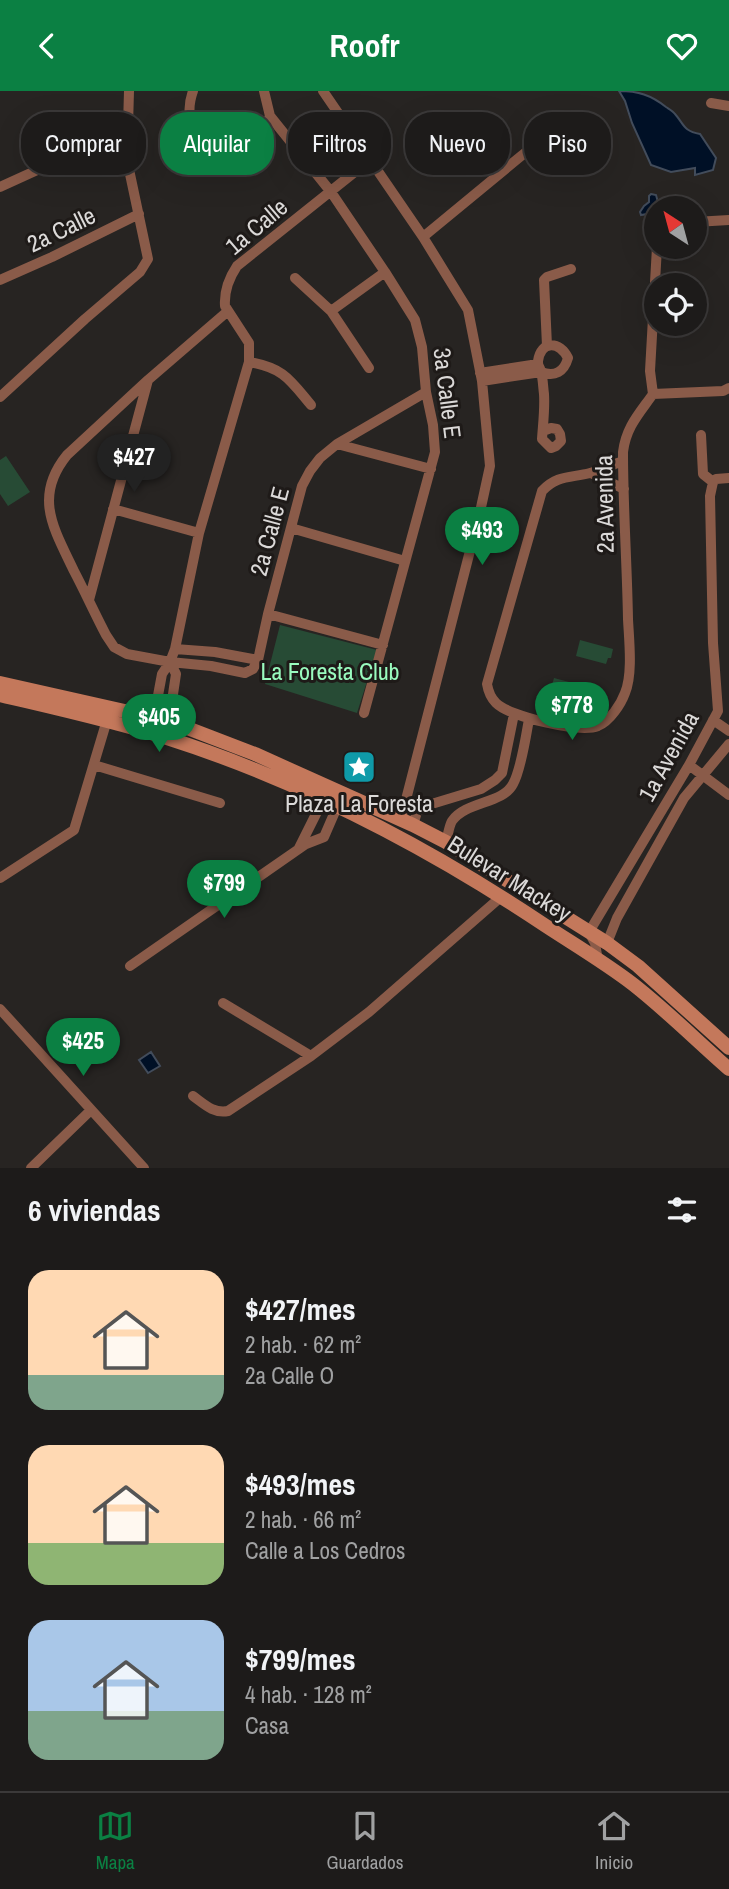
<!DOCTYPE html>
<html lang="es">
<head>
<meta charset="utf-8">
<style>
  :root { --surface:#1d1b1a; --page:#252423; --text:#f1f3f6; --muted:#a0a1a2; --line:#3b3939; --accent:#0b8043 }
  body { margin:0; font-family:"Archivo Narrow",sans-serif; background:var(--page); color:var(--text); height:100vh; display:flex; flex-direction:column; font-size:26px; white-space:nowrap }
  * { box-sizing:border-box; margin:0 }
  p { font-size:23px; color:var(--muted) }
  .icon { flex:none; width:38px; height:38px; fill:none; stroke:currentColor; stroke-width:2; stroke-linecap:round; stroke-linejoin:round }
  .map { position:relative; height:1077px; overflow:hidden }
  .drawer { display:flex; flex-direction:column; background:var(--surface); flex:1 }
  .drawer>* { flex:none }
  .banner { position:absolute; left:21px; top:21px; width:688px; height:63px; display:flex; gap:14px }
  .needle { width:46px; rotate:324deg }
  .buttons { position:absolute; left:644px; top:105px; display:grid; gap:14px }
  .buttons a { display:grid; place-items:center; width:63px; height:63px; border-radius:50%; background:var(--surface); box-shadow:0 7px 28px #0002,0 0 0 2px var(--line); font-size:35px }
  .price { position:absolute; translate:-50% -60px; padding:0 16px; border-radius:24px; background:var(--accent); color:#fff; font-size:23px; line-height:46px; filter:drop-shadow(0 2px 4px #0008) }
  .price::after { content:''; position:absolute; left:50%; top:42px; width:21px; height:16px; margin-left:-10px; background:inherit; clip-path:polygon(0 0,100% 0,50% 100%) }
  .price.selected { background:#222; color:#fff }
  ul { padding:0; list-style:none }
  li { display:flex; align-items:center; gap:21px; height:175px; padding:0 28px }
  li span { display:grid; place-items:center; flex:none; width:196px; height:140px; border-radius:21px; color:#555 }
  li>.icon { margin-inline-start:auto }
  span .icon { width:84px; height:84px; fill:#fffc; stroke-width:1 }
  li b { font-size:30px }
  h2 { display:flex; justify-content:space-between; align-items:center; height:84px; padding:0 28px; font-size:30px }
  .chip { padding:0 24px; border-radius:28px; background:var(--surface); box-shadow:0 7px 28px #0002,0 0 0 2px var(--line); font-size:24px; line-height:63px }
  .chip.selected { background:var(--accent); color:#fff }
  header { display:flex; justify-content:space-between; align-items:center; height:91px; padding:0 28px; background:var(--accent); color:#fff; font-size:32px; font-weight:700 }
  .dock { display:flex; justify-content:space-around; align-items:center; height:98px; border-top:2px solid var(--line); background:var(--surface); font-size:19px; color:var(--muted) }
  .dock a { display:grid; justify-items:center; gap:4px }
  .dock .selected { color:var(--accent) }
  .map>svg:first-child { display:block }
  .green { fill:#274b35 }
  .water { fill:#001026; stroke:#424c5b; stroke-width:2 }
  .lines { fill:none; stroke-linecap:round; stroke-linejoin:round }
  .minor { stroke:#8a5b49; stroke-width:10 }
  .secondary { stroke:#c4785b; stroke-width:14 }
  .labels { text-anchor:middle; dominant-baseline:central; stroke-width:6; stroke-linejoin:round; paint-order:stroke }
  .street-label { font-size:24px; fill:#dbd9d8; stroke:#1e1a18 }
  .park-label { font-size:24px; fill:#99fabe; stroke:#1e1a18 }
  .poi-label { font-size:24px; fill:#dbd9d8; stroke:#1e1a18 }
</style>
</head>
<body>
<header><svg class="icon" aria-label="back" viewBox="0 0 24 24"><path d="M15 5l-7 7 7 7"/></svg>Roofr<svg class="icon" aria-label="heart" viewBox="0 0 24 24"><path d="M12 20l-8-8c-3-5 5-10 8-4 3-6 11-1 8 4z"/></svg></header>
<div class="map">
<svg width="729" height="1077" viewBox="0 0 729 1077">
  <rect width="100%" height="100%" fill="#272422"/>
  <path class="green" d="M6,365L30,401L8,415L0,403V369Z
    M280,534L377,559L357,622L265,593Z
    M580,549L613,558L611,567H608L606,573L576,565Z
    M554,587L599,599L592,623L547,611Z"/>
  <path class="water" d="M619,0C638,0 651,4 666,16C669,18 673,20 675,23C684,33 683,40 700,43L716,67L713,79L695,84V77L671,81L651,74L632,32L625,10Z
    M651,103L656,104L659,115L653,122L641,124L640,121L644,115L649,111V105Z
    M151,961L160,975L148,982L139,969Z"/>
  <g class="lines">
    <path class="minor" d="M193,0C188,14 189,23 192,37C198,69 224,75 248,56C252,53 258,49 260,45C265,39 267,32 270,25L264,0
      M323,0L423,146L468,219L482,290L490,375L480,421L401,728
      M711,12L729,15
      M270,25L331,101L385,181L415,229L422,256L426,301L433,334L435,361L364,622
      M0,96L68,65L128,43
      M695,131L729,129
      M423,146L526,61
      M295,187L331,220L369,277
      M0,189L52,166L139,123
      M228,220L148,289L67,364C33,406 54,438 74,480C85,501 95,523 106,544L114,556L127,563L170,571L211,575L245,582L253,578L258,569L268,523L302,395L310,380L320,367L337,353L426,301
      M331,220L385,181
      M547,255L544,189L547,186L571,178
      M249,271C284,277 290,289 311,314
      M480,282L538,273
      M482,290L541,281C555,286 564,281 568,267C560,250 541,249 538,270C538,277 539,273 541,281C543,287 543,296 544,303C545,318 543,333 542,348L551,357L556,355L561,350L560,343L557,338L551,337L543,340
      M653,303L723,300L729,297
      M0,306L85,228L140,181L148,168L127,69L129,0
      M701,344L703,383L713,391
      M337,353L431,378
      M623,370C612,374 601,379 590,382C570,387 557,384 542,400L487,593C488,599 491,607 496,612C510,626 580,642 598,635C610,630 621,613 625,602C633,583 629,549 628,528C627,472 623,417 623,361C626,336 639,323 653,303L650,280L657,156
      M591,382L624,398
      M713,391L716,388L729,387
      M113,418L199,442
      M291,437L405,470
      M89,509L148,289
      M268,523L383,554
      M175,558L215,561L258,569
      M154,626L162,583L170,571L175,558L199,442L249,271V252L225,215C224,201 229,187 237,175L361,76
      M713,629L729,640
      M169,630L176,583L170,571
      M94,674L220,712
      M689,674L729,704
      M413,734L417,721L425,715L481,698L495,689L502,682L514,623
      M446,751C448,744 449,735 452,730C466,710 503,713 513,693C521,679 526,645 529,628
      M299,757L323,709
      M0,787L74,739L107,629
      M607,852L617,827L684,707L729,653
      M598,870L595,852L589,841L689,674L718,620L713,552L710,405L713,391
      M130,875L306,753L324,746L337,716
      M223,912L311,965
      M0,918L144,1077
      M193,1005C204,1013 214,1023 228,1020L311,965L369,921L502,805
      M31,1077L91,1019"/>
    <path class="secondary" d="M0,592L169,630L255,663L413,734L446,751L607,852L638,875L729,957
      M0,604C55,617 110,629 164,646C299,689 428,756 546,835C575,854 607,873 634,894C667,920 697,950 729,978"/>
  </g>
  <defs>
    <symbol id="sight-square" viewBox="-11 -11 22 22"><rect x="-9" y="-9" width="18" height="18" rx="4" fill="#0f9aa8" stroke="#1e1a18"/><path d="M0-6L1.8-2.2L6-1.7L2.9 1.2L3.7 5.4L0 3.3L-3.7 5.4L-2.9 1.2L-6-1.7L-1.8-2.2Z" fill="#fff"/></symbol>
  </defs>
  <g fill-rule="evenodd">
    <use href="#sight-square" x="340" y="657" width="38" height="38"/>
  </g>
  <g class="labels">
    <g class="street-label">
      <text transform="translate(256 135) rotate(-40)">1a Calle</text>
      <text transform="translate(61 138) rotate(-26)">2a Calle</text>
      <text transform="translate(448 302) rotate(83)">3a Calle E</text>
      <text transform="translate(604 413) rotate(-91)">2a Avenida</text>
      <text transform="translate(269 440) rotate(-75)">2a Calle E</text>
      <text transform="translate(668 665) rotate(-61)">1a Avenida</text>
      <text transform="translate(510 787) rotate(32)">Bulevar Mackey</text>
    </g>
    <g class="park-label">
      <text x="330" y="580">La Foresta Club</text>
    </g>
    <g class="poi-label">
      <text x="359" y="712">Plaza La Foresta</text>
    </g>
  </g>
</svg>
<div class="buttons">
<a><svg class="needle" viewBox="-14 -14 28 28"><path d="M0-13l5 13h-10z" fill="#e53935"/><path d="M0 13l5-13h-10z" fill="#a0a1a2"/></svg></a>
<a><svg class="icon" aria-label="locate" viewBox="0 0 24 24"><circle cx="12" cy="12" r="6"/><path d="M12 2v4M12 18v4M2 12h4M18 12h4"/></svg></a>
</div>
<b class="price selected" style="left:134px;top:403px">$427</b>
<b class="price" style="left:482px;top:476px">$493</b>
<b class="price" style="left:572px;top:651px">$778</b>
<b class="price" style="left:159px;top:663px">$405</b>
<b class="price" style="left:224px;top:829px">$799</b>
<b class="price" style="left:83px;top:987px">$425</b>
<div class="banner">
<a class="chip">Comprar</a>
<a class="chip selected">Alquilar</a>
<a class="chip">Filtros</a>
<a class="chip">Nuevo</a>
<a class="chip">Piso</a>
</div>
</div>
<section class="drawer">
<h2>6 viviendas<svg class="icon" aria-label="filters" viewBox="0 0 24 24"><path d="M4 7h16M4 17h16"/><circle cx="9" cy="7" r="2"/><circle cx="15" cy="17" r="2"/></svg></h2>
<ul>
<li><span style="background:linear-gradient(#ffd9b3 75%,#7fa58c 0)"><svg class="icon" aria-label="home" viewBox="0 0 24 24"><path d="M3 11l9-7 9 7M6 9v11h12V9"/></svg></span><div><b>$427/mes</b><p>2 hab. · 62 m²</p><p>2a Calle O</p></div></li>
<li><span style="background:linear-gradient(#ffd9b3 70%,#8fb573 0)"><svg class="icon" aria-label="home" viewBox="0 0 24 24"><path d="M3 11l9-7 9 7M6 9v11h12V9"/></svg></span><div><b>$493/mes</b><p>2 hab. · 66 m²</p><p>Calle a Los Cedros</p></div></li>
<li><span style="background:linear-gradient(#a9c7e8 65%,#7fa58c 0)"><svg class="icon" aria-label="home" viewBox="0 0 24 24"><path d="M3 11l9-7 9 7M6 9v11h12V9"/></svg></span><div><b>$799/mes</b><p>4 hab. · 128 m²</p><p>Casa</p></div></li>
</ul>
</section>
<nav class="dock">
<a class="selected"><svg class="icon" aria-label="map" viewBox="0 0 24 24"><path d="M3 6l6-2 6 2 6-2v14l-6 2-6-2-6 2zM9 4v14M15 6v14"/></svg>Mapa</a>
<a><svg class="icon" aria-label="saved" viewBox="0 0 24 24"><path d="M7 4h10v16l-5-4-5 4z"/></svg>Guardados</a>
<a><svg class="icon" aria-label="home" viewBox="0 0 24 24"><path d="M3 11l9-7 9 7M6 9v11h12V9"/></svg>Inicio</a>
</nav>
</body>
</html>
